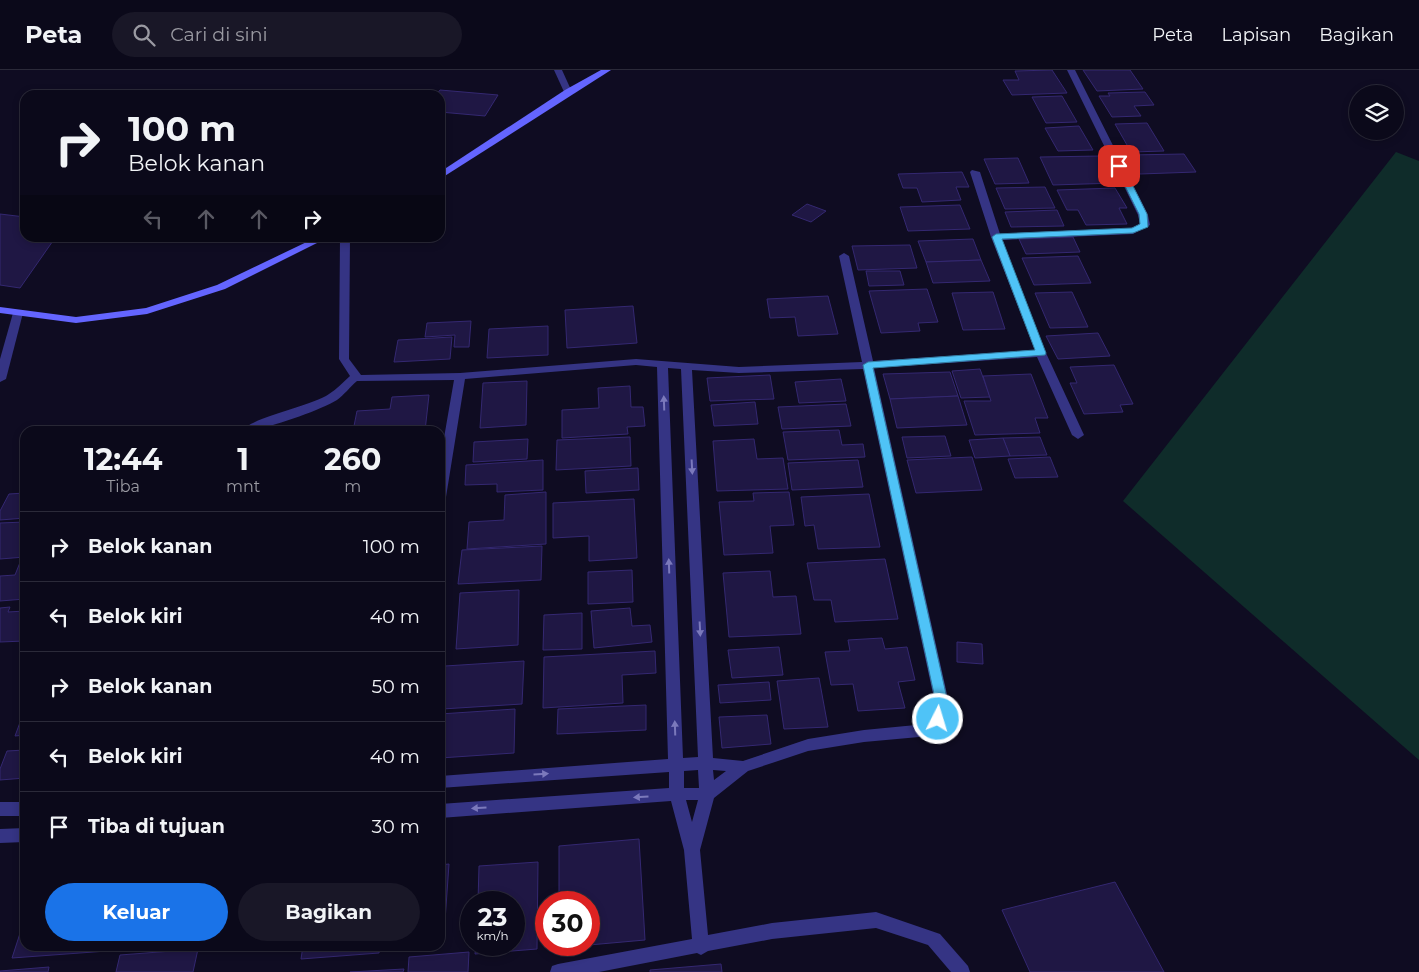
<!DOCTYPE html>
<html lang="id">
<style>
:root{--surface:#0b091a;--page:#191727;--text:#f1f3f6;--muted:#9a9aa2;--line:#2b2a39;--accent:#1a73e8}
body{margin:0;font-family:Montserrat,sans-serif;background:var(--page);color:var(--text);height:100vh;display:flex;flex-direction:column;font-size:19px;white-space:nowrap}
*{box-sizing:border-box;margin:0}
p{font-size:16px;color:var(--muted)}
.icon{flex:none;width:28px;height:28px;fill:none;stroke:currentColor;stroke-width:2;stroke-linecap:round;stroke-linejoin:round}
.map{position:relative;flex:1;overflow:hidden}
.drawer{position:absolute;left:20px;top:356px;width:425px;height:525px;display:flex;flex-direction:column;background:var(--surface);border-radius:15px;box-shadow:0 2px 8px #0003,0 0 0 1px var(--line)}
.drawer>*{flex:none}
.guide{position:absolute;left:20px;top:20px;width:425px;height:152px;border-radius:15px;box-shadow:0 2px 8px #0003,0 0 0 1px var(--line);background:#0b091a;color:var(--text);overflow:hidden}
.controls{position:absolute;left:1349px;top:15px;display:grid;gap:10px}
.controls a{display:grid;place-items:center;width:55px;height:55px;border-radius:50%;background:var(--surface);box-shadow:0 2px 8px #0003,0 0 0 1px var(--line);font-size:25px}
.speed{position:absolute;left:460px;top:821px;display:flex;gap:10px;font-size:25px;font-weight:700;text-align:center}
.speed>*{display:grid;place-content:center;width:65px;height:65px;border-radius:50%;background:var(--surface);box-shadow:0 2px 8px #0003,0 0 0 1px var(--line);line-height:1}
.speed small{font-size:12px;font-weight:400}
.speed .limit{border:8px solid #d22;background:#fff;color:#111}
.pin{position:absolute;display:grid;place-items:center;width:42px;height:42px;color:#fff;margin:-21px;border-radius:10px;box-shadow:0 2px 8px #0006}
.me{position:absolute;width:55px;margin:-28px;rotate:5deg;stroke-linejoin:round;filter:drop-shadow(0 0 4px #0008)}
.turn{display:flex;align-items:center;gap:18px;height:105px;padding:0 25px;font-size:22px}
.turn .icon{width:65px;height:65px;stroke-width:2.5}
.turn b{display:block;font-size:35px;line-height:42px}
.lanes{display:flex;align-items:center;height:48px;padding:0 25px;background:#0003;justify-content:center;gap:25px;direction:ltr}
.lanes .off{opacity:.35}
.eta{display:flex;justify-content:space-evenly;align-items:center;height:85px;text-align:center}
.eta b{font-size:30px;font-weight:700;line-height:35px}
.button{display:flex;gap:10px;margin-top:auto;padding:10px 25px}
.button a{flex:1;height:58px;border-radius:30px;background:var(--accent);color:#fff;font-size:20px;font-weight:700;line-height:58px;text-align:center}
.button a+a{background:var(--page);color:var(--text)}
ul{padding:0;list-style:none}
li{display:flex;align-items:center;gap:15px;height:70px;padding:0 25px;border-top:1px solid var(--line)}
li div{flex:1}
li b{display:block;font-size:19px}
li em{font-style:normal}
header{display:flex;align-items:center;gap:30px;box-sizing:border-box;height:70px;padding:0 25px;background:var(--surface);border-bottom:1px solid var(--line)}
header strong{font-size:24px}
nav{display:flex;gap:28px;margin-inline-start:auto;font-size:18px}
.search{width:350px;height:45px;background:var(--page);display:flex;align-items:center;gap:12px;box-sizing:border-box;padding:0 18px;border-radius:28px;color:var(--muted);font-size:19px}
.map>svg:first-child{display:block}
</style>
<header>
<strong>Peta</strong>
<div class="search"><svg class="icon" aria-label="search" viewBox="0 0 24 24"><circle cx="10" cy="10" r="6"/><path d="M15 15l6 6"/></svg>Cari di sini</div>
<nav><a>Peta</a><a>Lapisan</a><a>Bagikan</a></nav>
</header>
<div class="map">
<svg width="1419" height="902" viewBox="0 0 1419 902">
<rect width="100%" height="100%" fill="#0f0c22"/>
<!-- green -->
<path fill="#0f2c2a" d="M 1396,82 L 1419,91 L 1419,690 L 1123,431 Z"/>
<!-- building -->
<g fill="#1f1744" stroke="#342871">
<path d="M 1052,0 L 1067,23 L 1012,25 L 1003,10 L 1019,10 L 1015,1 Z"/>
<path d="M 1083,0 L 1130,0 L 1143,19 L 1097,21 Z"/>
<path d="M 440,20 L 498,25 L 485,46 L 440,42 L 440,25 L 436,25 Z"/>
<path d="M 1145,22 L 1154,35 L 1134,36 L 1141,46 L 1112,47 L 1099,26 L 1110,26 L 1108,23 Z"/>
<path d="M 1062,26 L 1077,52 L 1046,53 L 1032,27 Z"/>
<path d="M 1147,53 L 1164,81 L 1131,82 L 1115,54 Z"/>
<path d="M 1079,56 L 1093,80 L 1058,81 L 1045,58 Z"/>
<path d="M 1184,84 L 1196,102 L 1140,104 L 1130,85 Z"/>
<path d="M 1101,86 L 1116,113 L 1053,115 L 1040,87 Z"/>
<path d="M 1018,88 L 1029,113 L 995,114 L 984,89 Z"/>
<path d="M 962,102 L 969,117 L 956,117 L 961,130 L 922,132 L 917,118 L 903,118 L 898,104 Z"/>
<path d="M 1045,117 L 1055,138 L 1005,139 L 996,118 Z"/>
<path d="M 1115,118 L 1127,138 L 1119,138 L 1127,154 L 1086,155 L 1078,140 L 1067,140 L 1057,120 Z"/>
<path d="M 807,134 L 826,141 L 811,152 L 792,145 Z"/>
<path d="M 960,135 L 970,159 L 908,161 L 900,137 Z"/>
<path d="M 1057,140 L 1064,156 L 1011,157 L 1005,142 Z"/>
<path d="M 0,144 L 25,147 L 25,168 L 55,168 L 20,218 L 0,215 Z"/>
<path d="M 1073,167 L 1080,182 L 1026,184 L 1019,169 Z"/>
<path d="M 973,169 L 981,190 L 926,192 L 918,171 Z"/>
<path d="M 910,175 L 917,198 L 858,200 L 852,176 Z"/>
<path d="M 1078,186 L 1091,213 L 1034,215 L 1022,188 Z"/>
<path d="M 981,190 L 990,211 L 933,213 L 926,192 Z"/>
<path d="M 866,201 L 900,201 L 904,215 L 869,216 Z"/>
<path d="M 927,219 L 938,252 L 918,253 L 920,261 L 881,263 L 869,221 Z"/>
<path d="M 993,222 L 1005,259 L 963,260 L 952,223 Z"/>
<path d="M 1072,222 L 1088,257 L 1050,258 L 1035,223 Z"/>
<path d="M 828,226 L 838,264 L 798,266 L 795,247 L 770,248 L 767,229 Z"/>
<path d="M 633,236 L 637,273 L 567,278 L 565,240 Z"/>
<path d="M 471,251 L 469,277 L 454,277 L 455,265 L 425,267 L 427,253 Z"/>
<path d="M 548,256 L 548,285 L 487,288 L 489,259 Z"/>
<path d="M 1098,263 L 1110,286 L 1058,289 L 1046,266 Z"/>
<path d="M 452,267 L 450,289 L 394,292 L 398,270 Z"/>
<path d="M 1114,295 L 1133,334 L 1120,335 L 1123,342 L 1084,344 L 1070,313 L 1077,313 L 1070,297 Z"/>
<path d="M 980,299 L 990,327 L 961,328 L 952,301 Z"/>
<path d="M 950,302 L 958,326 L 890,329 L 883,304 Z"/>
<path d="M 1031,304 L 1048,348 L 1035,348 L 1040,363 L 975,365 L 964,331 L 991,331 L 983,306 Z"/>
<path d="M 770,305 L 774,329 L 710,331 L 707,308 Z"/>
<path d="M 841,309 L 846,331 L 799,333 L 795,312 Z"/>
<path d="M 527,311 L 526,355 L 480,358 L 483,313 Z"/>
<path d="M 630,316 L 631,337 L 643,337 L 645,356 L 627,357 L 628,364 L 562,368 L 562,340 L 599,338 L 598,318 Z"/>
<path d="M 429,325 L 425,361 L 353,361 L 357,341 L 390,339 L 392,327 Z"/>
<path d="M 958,326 L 967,355 L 897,358 L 890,329 Z"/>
<path d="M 755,332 L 758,354 L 714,356 L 711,335 Z"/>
<path d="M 846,334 L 851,356 L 782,359 L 778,337 Z"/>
<path d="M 839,360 L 842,375 L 863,374 L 865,387 L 788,390 L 783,362 Z"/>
<path d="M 945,366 L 951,386 L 907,388 L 902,367 Z"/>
<path d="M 630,367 L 631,396 L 556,400 L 557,370 Z"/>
<path d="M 1040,367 L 1047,385 L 1010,386 L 1003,368 Z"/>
<path d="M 1003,368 L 1010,386 L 975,388 L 969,370 Z"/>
<path d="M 528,369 L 527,389 L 473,392 L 474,372 Z"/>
<path d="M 754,369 L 757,389 L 783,388 L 788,419 L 717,421 L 713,371 Z"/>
<path d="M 972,387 L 982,420 L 916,423 L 907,390 Z"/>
<path d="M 1050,387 L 1058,407 L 1015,408 L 1008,389 Z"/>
<path d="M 543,390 L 543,420 L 497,422 L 497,414 L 465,415 L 466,395 Z"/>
<path d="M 858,390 L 863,417 L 792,420 L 788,393 Z"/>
<path d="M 638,398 L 639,420 L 586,423 L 585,401 Z"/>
<path d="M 546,422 L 546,474 L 467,479 L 469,452 L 504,450 L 505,425 Z"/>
<path d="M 789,422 L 794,455 L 770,456 L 773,483 L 724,485 L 719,432 L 754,431 L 753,423 Z"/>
<path d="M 25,423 L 25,448 L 0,450 L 0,441 L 9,424 Z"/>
<path d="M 869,424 L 880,477 L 818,479 L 814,455 L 805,456 L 801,427 Z"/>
<path d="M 634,429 L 637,488 L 589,491 L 589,466 L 553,468 L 553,433 Z"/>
<path d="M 25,452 L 25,487 L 0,489 L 0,453 Z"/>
<path d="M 542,476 L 541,510 L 458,514 L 462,480 Z"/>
<path d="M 885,489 L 898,549 L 835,552 L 831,530 L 814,530 L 807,493 Z"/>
<path d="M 21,490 L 25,490 L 25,529 L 0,531 L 0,506 L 15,505 Z"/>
<path d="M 632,500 L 633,532 L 588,534 L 588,502 Z"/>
<path d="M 770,501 L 773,527 L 796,526 L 801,564 L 729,567 L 723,503 Z"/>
<path d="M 519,520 L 518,575 L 456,579 L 460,523 Z"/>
<path d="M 10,537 L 8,542 L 25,541 L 25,571 L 0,572 L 0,538 Z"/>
<path d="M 630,538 L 632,556 L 650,555 L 652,572 L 594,578 L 591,541 Z"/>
<path d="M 582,543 L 582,579 L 543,580 L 544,545 Z"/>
<path d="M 882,568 L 885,579 L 907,577 L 915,610 L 898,612 L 905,638 L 858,641 L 853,614 L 831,615 L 825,582 L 850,581 L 848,570 Z"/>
<path d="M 957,572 L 982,574 L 983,594 L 957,592 Z"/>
<path d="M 779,577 L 783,605 L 732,608 L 728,580 Z"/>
<path d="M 655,581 L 656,603 L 622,605 L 623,633 L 543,638 L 544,587 Z"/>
<path d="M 524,591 L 522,634 L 442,639 L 445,596 Z"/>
<path d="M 819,608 L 828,657 L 784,659 L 777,611 Z"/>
<path d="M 769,612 L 771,630 L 720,633 L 718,615 Z"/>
<path d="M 646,635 L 646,660 L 557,664 L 558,639 Z"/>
<path d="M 25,639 L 25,665 L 15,666 Z"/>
<path d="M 515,639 L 514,683 L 440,688 L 440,644 Z"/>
<path d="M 767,645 L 771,674 L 722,678 L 719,647 Z"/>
<path d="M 25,680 L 25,708 L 0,710 L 0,699 L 7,681 Z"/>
<path d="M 639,769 L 645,870 L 589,875 L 589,832 L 559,832 L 559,776 Z"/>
<path d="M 538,792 L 537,879 L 475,884 L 476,875 L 514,875 L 514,832 L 478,832 L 479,796 Z"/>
<path d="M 449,794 L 445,851 L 440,852 L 440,795 Z"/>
<path d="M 1115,812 L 1164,902 L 1030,902 L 1002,840 Z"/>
<path d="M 25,848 L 25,876 L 108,876 L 107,881 L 12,888 Z"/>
<path d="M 303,876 L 380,876 L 379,883 L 301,889 Z"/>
<path d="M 198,879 L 193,902 L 116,902 L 120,885 Z"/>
<path d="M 469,882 L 468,902 L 408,902 L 409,887 Z"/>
<path d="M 721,894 L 722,902 L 650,902 L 650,900 Z"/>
<path d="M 49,897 L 48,902 L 0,902 L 0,901 Z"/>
<path d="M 404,899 L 403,902 L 350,902 Z"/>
</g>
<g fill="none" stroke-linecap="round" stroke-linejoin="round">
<!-- minor -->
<g fill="#353484" fill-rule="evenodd">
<path d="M 554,0 L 562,0 L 572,22 L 571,24 L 565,24 Z"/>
<path d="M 1067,0 L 1075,0 L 1148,145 L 1150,155 L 1133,164 L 1002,170 L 1046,283 L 1084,365 L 1078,369 L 1072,365 L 1037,287 L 874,298 L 947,624 L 943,653 L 919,667 L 864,672 L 808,681 L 748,701 L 714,728 L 700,780 L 708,865 L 772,853 L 876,842 L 940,864 L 968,896 L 970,902 L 951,902 L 928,875 L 876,858 L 772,869 L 708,881 L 701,885 L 697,883 L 599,902 L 550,902 L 552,896 L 558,894 L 692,869 L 684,780 L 671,731 L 440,748 L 440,734 L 669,718 L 669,702 L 440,718 L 440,706 L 668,689 L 657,297 L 636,295 L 465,309 L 446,427 L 440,431 L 440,391 L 454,310 L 357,311 C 350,317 344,325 337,330 C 319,341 262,361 242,361 C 251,347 310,337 329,324 C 337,319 343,312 350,306 L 339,289 L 340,168 L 350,168 L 349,289 L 361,305 L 460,303 L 636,289 L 739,297 L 862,292 L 839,186 L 844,183 L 849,186 L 873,291 L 1035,280 L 991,167 L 970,102 L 972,100 L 980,102 L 1000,164 L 1131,158 L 1140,154 L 1138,145 ZM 668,298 L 681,299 L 698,687 L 683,688 ZM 863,299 L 933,624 L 931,646 L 916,655 L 864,660 L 808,669 L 743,691 L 713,688 L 692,300 L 739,303 ZM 698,700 L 699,718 L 684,718 L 684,701 ZM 713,700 L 726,701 L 714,710 ZM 686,730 L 698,730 L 692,752 Z"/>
<path d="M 18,240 L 23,243 L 6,309 L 0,312 L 0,289 L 13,243 Z"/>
<rect x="0" y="732" width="25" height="14"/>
<path d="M 25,758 L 25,772 L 0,773 L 0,759 Z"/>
</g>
<!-- secondary -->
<g fill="#6465ff" fill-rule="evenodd">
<path d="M 601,0 L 611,0 L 440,109 L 440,102 L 565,20 Z"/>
<path d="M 315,168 L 327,168 L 225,219 L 147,244 L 76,253 L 0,243 L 0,237 L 76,247 L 146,238 L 217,215 Z"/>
</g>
</g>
<!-- one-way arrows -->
<defs><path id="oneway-solid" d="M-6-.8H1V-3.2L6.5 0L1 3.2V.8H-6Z" transform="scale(1.25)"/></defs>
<g fill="#7b79bb">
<use href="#oneway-solid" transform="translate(664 333) rotate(-92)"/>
<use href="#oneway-solid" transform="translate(692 397) rotate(87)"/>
<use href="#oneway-solid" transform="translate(669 496) rotate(-92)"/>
<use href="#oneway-solid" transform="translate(700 559) rotate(87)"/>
<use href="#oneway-solid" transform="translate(675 658) rotate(-92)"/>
<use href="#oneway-solid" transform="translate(541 704) rotate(-4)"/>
<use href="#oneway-solid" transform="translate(641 727) rotate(176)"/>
<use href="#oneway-solid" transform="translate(479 738) rotate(176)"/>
</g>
<!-- route -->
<path fill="#4fc3f7" stroke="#337fa1" d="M 1119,94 L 1123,96 L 1147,144 L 1148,157 L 1133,163 L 1002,169 L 1046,283 L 1045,285 L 873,298 L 946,624 L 944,649 L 938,654 L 931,649 L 934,624 L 863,295 L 868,292 L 1035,280 L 992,167 L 996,164 L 1132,158 L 1140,154 L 1139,144 L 1115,96 Z"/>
</svg>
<div class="controls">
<a><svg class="icon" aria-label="layers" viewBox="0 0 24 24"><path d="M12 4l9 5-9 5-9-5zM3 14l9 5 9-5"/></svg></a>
</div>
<div class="speed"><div>23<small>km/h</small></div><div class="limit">30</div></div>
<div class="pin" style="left:1119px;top:96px;background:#d93025"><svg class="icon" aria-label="arrive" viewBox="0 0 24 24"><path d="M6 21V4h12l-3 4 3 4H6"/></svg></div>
<svg class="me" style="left:938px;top:649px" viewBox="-20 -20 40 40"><circle r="17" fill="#4fc3f7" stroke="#fff" stroke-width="3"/><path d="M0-11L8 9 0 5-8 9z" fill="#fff"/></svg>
<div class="guide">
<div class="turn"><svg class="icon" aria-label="right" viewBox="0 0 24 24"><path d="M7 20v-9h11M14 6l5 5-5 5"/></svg><div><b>100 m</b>Belok kanan</div></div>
<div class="lanes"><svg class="icon off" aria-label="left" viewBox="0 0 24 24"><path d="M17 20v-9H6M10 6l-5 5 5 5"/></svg><svg class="icon off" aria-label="ahead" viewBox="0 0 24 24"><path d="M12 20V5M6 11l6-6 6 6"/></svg><svg class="icon off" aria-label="ahead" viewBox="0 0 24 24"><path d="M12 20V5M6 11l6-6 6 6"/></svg><svg class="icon" aria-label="right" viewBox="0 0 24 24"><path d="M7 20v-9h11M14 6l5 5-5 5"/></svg></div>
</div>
<section class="drawer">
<div class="eta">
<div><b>12:44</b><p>Tiba</p></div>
<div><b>1</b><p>mnt</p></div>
<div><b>260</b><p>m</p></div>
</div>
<ul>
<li><svg class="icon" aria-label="right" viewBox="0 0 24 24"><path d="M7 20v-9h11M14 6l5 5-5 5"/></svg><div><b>Belok kanan</b></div><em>100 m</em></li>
<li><svg class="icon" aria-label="left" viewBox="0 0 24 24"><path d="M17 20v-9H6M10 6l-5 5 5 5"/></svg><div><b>Belok kiri</b></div><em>40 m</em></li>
<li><svg class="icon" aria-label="right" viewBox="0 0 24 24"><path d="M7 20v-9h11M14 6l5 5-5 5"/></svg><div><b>Belok kanan</b></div><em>50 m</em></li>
<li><svg class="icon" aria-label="left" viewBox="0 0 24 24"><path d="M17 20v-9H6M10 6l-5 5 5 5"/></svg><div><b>Belok kiri</b></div><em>40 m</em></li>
<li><svg class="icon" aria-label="arrive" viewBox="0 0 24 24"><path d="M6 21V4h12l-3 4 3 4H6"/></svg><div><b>Tiba di tujuan</b></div><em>30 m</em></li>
</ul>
<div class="button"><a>Keluar</a><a>Bagikan</a></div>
</section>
</div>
